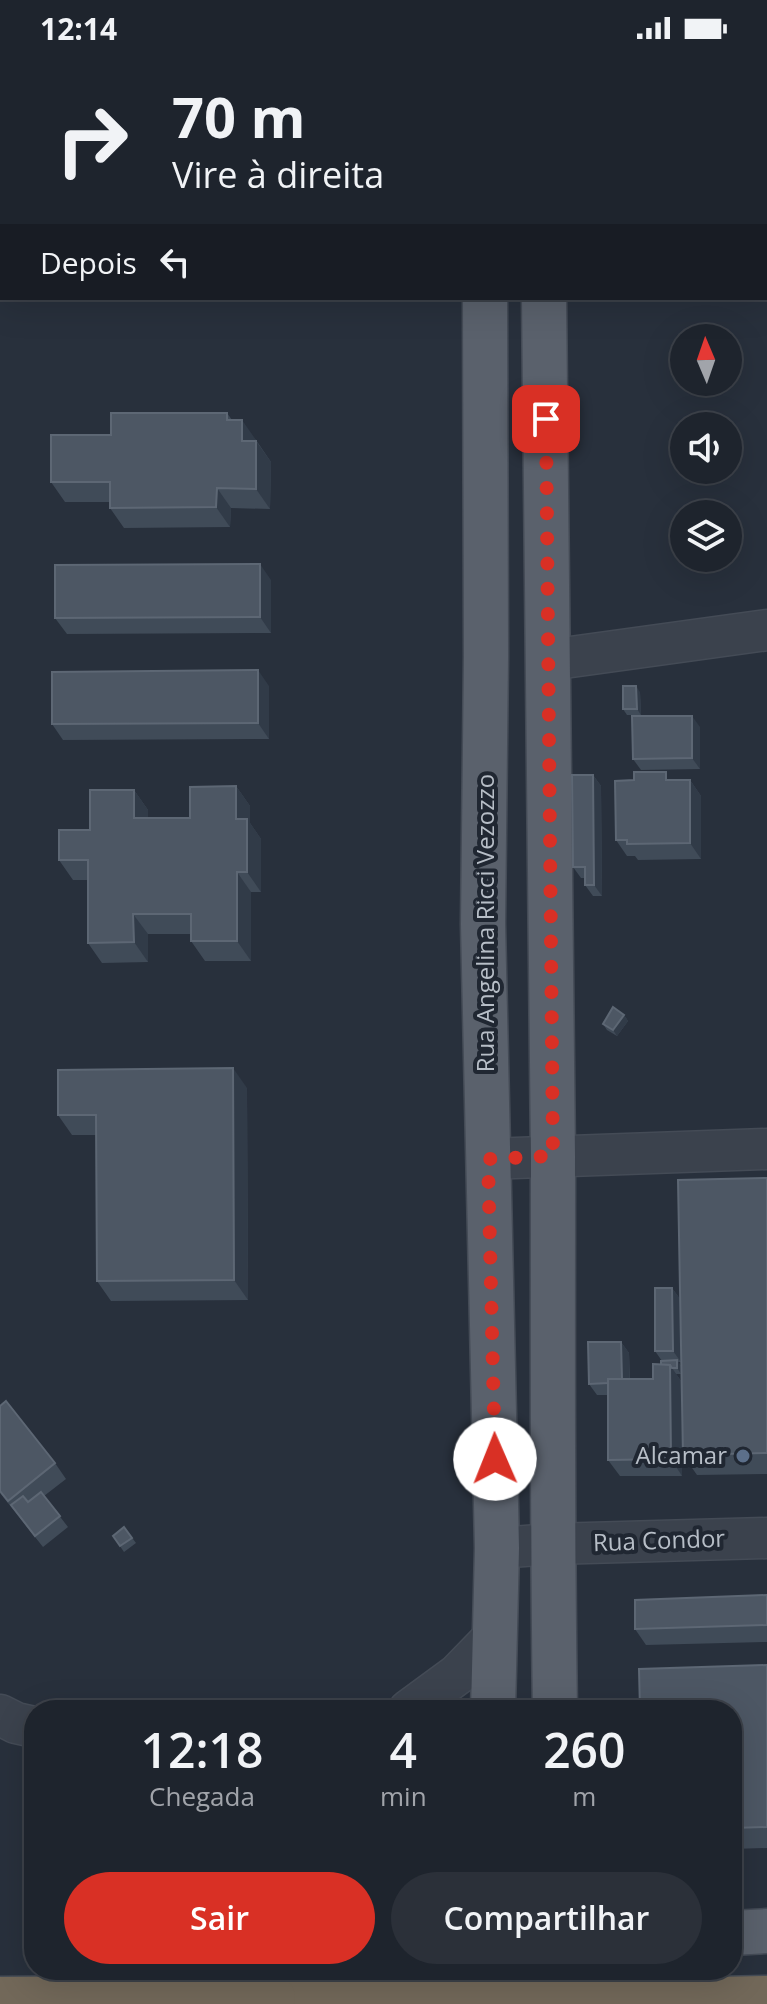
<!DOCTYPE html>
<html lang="pt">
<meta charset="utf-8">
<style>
:root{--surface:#1e242d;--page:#2b3039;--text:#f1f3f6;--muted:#a1a4aa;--line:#3c4149;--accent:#d93025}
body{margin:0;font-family:"Open Sans",sans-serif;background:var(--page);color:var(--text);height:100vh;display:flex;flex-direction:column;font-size:30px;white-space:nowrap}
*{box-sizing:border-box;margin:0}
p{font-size:26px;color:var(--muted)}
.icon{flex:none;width:44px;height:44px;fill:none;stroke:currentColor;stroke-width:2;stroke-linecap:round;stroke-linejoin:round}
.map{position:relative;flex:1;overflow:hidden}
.side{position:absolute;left:24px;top:1644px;width:718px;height:280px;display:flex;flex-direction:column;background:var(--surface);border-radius:32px;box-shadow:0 8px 32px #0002,0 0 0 2px var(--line)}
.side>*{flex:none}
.guide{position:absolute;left:0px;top:0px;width:768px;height:244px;box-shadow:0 8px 32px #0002,0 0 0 2px var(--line);background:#1e242d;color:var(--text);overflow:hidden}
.needle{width:52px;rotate:358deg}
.controls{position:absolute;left:670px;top:268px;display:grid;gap:16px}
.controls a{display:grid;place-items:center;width:72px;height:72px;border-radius:50%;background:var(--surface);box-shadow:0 8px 32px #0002,0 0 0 2px var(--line);font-size:40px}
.pin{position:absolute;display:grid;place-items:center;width:68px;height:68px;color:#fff;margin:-34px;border-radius:16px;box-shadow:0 4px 12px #0006}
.me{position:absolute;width:88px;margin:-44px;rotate:359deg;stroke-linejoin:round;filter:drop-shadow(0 0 6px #0008)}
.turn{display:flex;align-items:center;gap:28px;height:168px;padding:0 40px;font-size:36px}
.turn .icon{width:104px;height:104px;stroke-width:2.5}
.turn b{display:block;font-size:56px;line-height:68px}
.then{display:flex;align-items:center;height:76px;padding:0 40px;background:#0003;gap:16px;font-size:30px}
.eta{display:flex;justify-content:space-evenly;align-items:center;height:136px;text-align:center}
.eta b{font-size:48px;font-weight:600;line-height:56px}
.primary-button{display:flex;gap:16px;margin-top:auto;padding:16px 40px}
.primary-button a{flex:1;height:92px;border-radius:48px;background:var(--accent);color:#fff;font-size:32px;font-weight:600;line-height:92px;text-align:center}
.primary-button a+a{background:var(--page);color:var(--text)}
.status{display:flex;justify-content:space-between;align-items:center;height:56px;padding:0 40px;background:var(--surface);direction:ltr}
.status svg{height:22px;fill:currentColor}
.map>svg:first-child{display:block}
</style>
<div class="status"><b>12:14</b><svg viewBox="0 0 49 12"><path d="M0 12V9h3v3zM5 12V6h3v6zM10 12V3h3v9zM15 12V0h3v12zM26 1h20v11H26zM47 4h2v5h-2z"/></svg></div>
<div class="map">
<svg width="767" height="1948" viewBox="0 0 767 1948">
<rect width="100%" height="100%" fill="#28303c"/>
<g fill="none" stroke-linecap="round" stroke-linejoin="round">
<!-- minor casing -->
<g stroke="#444b56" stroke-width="43">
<g id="minor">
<path d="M 549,604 L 767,574"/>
<path d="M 488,1103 L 767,1093"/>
<path d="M 497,1492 L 552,1488 L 767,1482"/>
<path d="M 409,1654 L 458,1618 L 493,1582"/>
<path d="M 0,1659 L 16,1667 L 34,1671"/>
</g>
</g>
<!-- major casing -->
<g stroke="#444b56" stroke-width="47">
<g id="major">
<path d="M 484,0 L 484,2"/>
<path d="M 540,0 L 540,2"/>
<path d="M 485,242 L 486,600 L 483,868 L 497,1492 L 493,1654"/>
<path d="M 544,242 C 548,528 552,814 553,1101 C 553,1285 552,1469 555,1654"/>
<path d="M 732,1877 L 767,1875"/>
<path d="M 300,1934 L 383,1914"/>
</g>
</g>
<!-- highway casing -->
<g stroke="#464d57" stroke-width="47">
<path id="highway" d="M 273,1941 L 623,1945 L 767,1942"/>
</g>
<!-- minor -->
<use href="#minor" stroke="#3b424d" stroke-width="40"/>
<!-- major -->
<use href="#major" stroke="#5a616c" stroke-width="44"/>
<!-- highway -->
<use href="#highway" stroke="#726859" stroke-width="44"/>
<!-- rail casing -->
<g stroke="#5e6773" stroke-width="9">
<path id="rail" d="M 0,1933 L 6,1948"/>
</g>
<!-- rail -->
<use href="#rail" stroke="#202732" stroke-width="6" stroke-dasharray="18" stroke-linecap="butt"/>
<!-- highway-bridge casing -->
<g stroke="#464d57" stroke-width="47" stroke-linecap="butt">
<path id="highway-bridge" d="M 0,1943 L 273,1941"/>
</g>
<!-- highway-bridge -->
<use href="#highway-bridge" stroke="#726859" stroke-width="44"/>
</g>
<!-- wall -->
<g fill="#404b58">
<path d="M 227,357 L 232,364 L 256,384 L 271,406 L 270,453 L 231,452 L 230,471 L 124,472 L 110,452 L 110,446 L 65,446 L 51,426 L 111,379 Z"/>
<path d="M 271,524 L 271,577 L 67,578 L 55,562 Z"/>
<path d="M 269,630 L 269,683 L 63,684 L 52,668 Z"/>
<path d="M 640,636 L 641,659 L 627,659 L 623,653 Z"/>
<path d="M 700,671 L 700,713 L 641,714 L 633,703 Z"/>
<path d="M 593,719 L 601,730 L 602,840 L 593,840 L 585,829 L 585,822 L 581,822 L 573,811 Z"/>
<path d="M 634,724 L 690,724 L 701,740 L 701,803 L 638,804 L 635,800 L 627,800 L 616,784 Z"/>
<path d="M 236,730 L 250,750 L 250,767 L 261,783 L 261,836 L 251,836 L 251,905 L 205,905 L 191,885 L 191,878 L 148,878 L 148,906 L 102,907 L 88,887 L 88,824 L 73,824 L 59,804 L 134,734 L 148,754 L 148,762 L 190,762 Z"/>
<path d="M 624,959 L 628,965 L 617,980 L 607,974 L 603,968 Z"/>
<path d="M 247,1032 L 248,1244 L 111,1245 L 97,1225 L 96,1079 L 72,1079 L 58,1059 Z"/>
<path d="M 767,1122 L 767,1418 L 697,1419 L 683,1399 L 680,1255 L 681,1306 L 678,1306 L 681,1310 L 681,1318 L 676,1318 L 681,1325 L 682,1420 L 620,1420 L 608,1404 L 608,1339 L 597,1339 L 589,1328 L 588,1286 L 621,1286 L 629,1297 L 630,1323 L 653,1323 L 653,1308 L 661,1309 L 661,1305 L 662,1305 L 655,1295 L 655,1232 L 672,1232 L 680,1243 L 678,1124 Z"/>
<path d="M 0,1350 L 55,1407 L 66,1423 L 44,1440 L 68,1471 L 43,1491 L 0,1437 Z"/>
<path d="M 124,1471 L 136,1487 L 124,1496 L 113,1480 Z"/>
<path d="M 767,1539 L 767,1586 L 646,1589 L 635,1573 Z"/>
<path d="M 767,1609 L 767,1792 L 732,1793 L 732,1654 Z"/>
</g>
<!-- shaded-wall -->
<g fill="#313b48">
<path d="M 242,364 L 256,384 L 256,406 L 242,385 Z"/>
<path d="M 256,385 L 271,406 L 270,453 L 256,433 Z"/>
<path d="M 217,432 L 231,452 L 230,471 L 216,451 Z"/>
<path d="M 260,508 L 271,524 L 271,577 L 260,561 Z"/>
<path d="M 258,614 L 269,630 L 269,683 L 258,667 Z"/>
<path d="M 636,630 L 640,636 L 641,659 L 637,653 Z"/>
<path d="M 692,660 L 700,671 L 700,713 L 692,702 Z"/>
<path d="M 593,719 L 601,730 L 602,840 L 594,829 Z"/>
<path d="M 690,724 L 701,740 L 701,803 L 690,787 Z"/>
<path d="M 236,730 L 250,750 L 250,767 L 261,783 L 261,836 L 247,816 L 236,763 Z"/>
<path d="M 134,734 L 148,754 L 148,782 L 134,762 Z"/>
<path d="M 237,816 L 251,836 L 251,905 L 237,885 Z"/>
<path d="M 133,858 L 148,878 L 148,906 L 134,886 Z"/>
<path d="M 624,959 L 628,965 L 617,980 L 613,974 Z"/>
<path d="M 233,1012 L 247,1032 L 248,1244 L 234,1224 Z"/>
<path d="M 672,1232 L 680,1243 L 681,1306 L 673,1295 Z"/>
<path d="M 621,1286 L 629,1297 L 630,1338 L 622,1327 Z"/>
<path d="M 677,1304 L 681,1310 L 681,1318 L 677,1312 Z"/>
<path d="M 670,1309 L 681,1325 L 682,1420 L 671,1403 Z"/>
</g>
<!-- building -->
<g fill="#4d5764" stroke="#5d6774" stroke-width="2">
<path d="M 111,357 L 227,357 L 227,364 L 242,364 L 242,385 L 256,385 L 256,433 L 217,432 L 216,451 L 110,452 L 110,426 L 51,426 L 51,379 L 111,379 Z"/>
<path d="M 260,508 L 260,561 L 55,562 L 55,509 Z"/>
<path d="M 258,614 L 258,667 L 52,668 L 52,616 Z"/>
<path d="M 623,630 L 636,630 L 637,653 L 623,653 Z"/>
<path d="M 632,660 L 692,660 L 692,702 L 633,703 Z"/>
<path d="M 634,716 L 666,716 L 666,724 L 690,724 L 690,787 L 627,788 L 627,784 L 616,784 L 615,725 L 634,724 Z"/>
<path d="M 572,719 L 593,719 L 594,829 L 585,829 L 585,811 L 573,811 Z"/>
<path d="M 236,730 L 236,763 L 247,763 L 247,816 L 237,816 L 237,885 L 191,885 L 191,858 L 133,858 L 134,886 L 88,887 L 88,804 L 59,804 L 59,774 L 90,774 L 90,734 L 134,734 L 134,762 L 190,762 L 190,731 Z"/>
<path d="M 613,951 L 624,959 L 613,974 L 603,968 Z"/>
<path d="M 233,1012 L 234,1224 L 97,1225 L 96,1059 L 58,1059 L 58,1014 Z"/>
<path d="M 767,1122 L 767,1397 L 683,1399 L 678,1124 Z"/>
<path d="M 655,1232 L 672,1232 L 673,1295 L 655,1295 Z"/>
<path d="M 588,1286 L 621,1286 L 622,1323 L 608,1323 L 608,1327 L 589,1328 Z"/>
<path d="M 677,1304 L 677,1312 L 672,1312 L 670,1309 L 661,1309 L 661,1305 Z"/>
<path d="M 653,1308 L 670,1309 L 671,1403 L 608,1404 L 608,1323 L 653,1323 Z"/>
<path d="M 6,1345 L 55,1407 L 8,1445 L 0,1435 L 0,1350 Z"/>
<path d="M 41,1436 L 60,1460 L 35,1480 L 11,1449 L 23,1440 L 28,1446 Z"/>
<path d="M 124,1471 L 132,1482 L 120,1490 L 113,1480 Z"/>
<path d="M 767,1539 L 767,1569 L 635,1573 L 635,1544 Z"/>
<path d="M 767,1609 L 767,1771 L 732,1772 L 732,1654 L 640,1654 L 639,1613 Z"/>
</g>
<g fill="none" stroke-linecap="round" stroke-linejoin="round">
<!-- route -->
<path stroke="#d93025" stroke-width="14" stroke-dasharray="0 25.2" d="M 495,1403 L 488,1103 L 553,1100 L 546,363"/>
</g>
<!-- markers -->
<circle fill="#5c6f8a" stroke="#202732" stroke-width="3" cx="743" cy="1400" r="8"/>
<g text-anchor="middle" stroke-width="8" stroke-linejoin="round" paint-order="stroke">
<!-- street labels -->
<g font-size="24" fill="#b7bec7" stroke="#202732">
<text transform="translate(486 867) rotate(-90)" y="8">Rua Angelina Ricci Vezozzo</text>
<text transform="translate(659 1485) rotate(-2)" y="8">Rua Condor</text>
</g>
<!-- poi labels -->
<g font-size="24" fill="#b7bec7" stroke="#202732" text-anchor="end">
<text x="727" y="1408">Alcamar</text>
</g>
</g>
</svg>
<div class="controls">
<a><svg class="needle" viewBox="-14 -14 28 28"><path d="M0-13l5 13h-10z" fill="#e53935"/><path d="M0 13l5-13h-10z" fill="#a1a4aa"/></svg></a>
<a><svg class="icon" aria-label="sound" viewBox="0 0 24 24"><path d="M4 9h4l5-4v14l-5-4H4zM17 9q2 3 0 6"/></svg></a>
<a><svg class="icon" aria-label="layers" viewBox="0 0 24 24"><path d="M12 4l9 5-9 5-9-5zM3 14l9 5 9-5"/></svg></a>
</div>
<div class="pin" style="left:546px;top:363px;background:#d93025"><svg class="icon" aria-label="arrive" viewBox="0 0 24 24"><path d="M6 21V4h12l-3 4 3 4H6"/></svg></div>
<svg class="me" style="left:495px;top:1403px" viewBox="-20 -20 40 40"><circle r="19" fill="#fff"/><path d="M0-13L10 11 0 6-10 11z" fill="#d93025"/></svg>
<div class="guide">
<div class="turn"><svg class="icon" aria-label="right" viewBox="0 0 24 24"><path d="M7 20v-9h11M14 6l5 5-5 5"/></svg><div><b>70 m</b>Vire à direita</div></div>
<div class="then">Depois<svg class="icon" aria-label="left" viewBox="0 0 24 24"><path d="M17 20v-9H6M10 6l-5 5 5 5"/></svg></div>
</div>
<section class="side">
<div class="eta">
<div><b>12:18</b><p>Chegada</p></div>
<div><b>4</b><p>min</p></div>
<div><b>260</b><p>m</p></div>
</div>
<div class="primary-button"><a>Sair</a><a>Compartilhar</a></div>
</section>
</div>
